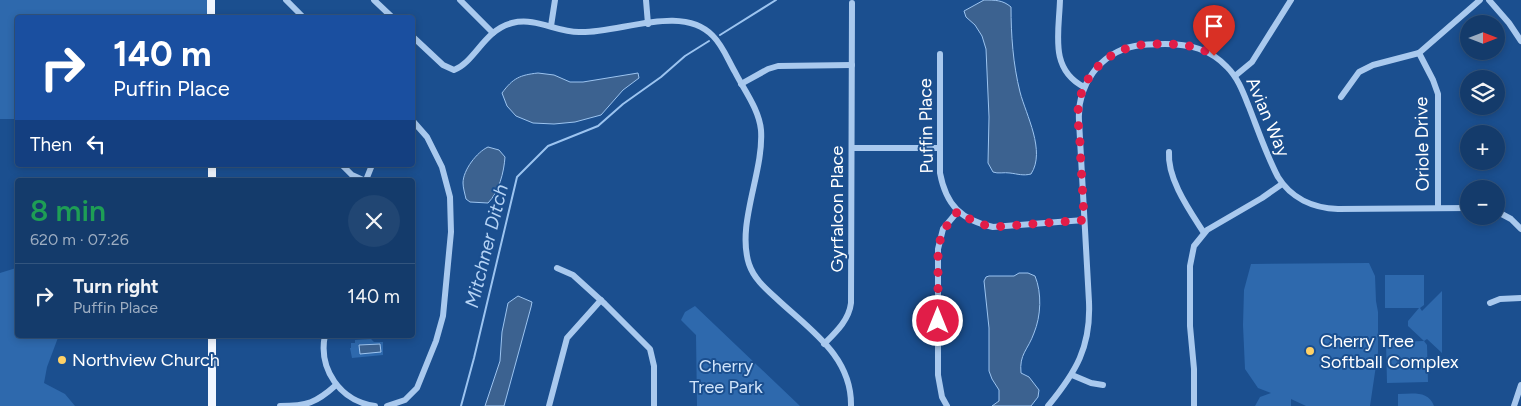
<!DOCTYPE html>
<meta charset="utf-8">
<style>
:root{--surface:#143b6b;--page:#214673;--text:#f1f3f6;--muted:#9dadc1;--line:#33557e}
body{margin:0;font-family:Figtree,sans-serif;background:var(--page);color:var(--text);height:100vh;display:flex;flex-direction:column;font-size:19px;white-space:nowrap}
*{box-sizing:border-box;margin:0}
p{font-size:16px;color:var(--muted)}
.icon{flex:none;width:28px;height:28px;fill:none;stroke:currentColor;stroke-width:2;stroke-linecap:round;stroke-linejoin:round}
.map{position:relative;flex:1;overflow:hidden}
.panel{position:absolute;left:15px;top:178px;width:400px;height:160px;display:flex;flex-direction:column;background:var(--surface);border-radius:5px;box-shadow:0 2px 8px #0003,0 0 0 1px var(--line)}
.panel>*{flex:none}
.top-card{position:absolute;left:15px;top:15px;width:400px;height:152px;border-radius:5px;box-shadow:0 2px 8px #0003,0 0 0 1px var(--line);background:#1a4fa0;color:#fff;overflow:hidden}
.needle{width:32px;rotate:90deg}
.tools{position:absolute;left:1460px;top:15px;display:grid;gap:10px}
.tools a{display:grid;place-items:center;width:45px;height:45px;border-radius:50%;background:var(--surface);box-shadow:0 2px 8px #0003,0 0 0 1px var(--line);font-size:25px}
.pin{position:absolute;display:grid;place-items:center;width:42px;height:42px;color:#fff;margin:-51px -21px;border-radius:50% 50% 50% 0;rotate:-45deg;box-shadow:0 0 5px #0007}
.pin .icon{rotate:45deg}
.me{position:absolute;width:55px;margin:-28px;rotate:0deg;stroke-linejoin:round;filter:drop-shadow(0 0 4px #0008)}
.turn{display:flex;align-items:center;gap:18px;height:105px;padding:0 15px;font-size:22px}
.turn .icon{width:65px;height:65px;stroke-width:2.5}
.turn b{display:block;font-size:35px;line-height:42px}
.then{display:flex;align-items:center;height:48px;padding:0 15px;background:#0003;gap:10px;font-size:19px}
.round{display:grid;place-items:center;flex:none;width:52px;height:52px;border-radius:26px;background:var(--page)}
.headline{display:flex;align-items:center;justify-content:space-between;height:85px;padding:0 15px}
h1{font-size:30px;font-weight:600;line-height:38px;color:#1e9e55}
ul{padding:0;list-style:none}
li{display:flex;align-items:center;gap:15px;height:65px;padding:0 15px;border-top:1px solid var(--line)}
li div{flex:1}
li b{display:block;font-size:19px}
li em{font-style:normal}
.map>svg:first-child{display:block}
</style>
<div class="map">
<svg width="1521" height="406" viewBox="0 0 1521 406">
<rect width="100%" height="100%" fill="#1b4f8f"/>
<!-- green -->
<g fill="#2e69ad">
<path d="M 0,0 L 208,0 L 208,17 L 18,18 L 17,119 L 0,119 Z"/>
<path d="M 1369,263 L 1375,276 L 1376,301 L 1378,312 L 1378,352 L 1370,406 L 1306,406 L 1291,399 L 1291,406 L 1255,406 L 1260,397 L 1271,393 L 1258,388 L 1245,369 L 1243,325 L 1244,290 L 1251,264 Z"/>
<path d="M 16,268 L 18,272 L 18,335 L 59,335 L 47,367 L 44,383 L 65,394 L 75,406 L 0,406 L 0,273 Z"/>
<path d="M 1385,275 L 1424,275 L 1424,305 L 1420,308 L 1422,311 L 1442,291 L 1442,353 L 1427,339 L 1424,341 L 1427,345 L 1428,382 L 1387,383 L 1386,342 L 1424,341 L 1408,326 L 1408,321 L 1419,308 L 1385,308 Z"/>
<path d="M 695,306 L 800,406 L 697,406 L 696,335 L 681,320 L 685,312 Z"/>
<path d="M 371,339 L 374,342 L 383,342 L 383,355 L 352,358 L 350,348 L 351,348 L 351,343 L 355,343 L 355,340 Z"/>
<path d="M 1398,394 C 1412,394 1428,390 1434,406 L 1398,406 Z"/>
</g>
<!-- water -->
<g fill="#3c6290" stroke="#9cc4f0">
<path d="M 984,0 C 995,0 1003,0 1011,7 C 1011,35 1013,64 1020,92 C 1026,115 1046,151 1031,174 C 1023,176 1018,174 1010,173 C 1004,172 998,174 993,172 L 988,163 L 989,117 L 986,49 L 982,36 L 975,25 L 966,17 L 964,11 Z"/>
<path d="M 538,73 L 554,75 L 570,82 L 583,82 L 638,73 L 639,78 L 623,90 L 601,115 L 575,122 L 554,124 L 533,123 L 516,116 L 507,106 L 502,93 C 513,78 520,75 538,73 Z"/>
<path d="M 488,147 L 499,150 L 505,157 C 504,172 499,192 488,203 L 470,202 L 466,199 C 465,194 463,188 463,183 C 463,170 477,152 488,147 Z"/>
<path d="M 1019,273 L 1028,273 L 1035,276 C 1042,293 1041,316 1034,333 C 1028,350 1019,354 1021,373 L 1029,377 L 1039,390 L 1038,397 L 1031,406 L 992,406 L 999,401 L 999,390 L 992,379 L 989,371 L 989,328 L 984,281 L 986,277 L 989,276 L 1014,276 Z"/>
<path d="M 518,296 L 532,302 L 531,307 L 504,406 L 485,406 L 500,361 L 502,332 L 508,303 Z"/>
<path d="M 380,344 L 381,352 L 360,354 L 359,345 Z"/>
</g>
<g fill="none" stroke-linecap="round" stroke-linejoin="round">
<!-- stream -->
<g stroke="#9cc4f0" stroke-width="2">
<path d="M 720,35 L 776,0"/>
<path d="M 461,406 L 474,358 L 517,177 L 548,146 L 598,126 L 623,104 L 661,77 L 685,56 L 709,41"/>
</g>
<!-- minor -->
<g stroke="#a9c9ee" stroke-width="6">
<path d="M 286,0 L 304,18"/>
<path d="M 374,0 L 393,18"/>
<path d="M 460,0 L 493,33"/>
<path d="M 646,0 L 648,24"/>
<path d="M 1060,0 C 1059,33 1049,69 1084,87"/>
<path d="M 1489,0 L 1509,23 L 1521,41"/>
<path d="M 551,26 L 555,0"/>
<path d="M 412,36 L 443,65 L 454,70 C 475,62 484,30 512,23 C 536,17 556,32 579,32 C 618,34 682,3 713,36 C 723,46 728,60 735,72 C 744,90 759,109 761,130 C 764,172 736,224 749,264 C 754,279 766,289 777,299 C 810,330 852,356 851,406"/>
<path d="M 1419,53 L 1433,80 L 1438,94 L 1438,208"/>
<path d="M 940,54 L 940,173 C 946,205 961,220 993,227 L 1084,220"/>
<path d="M 1235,76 L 1252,62 L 1291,0"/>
<path d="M 741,84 L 768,69 L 778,66 L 852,65"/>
<path d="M 1341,97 L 1359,72 L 1373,65 L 1419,53 L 1480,0"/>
<path d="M 852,148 L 940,148"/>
<path d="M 1169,152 C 1167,179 1190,211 1204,233"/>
<path d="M 342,165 L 352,175 L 363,180"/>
<path d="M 366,180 L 372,165"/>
<path d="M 1496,211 L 1511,219 L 1521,229"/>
<path d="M 557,268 L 573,275 L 605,304 L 650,349 L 654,366 L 654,406"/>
<path d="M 1490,303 L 1500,299 L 1521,298"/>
<path d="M 325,335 C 318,369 340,401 375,406"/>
<path d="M 824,344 C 836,332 849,320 851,303 L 852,3"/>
<path d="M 1072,375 L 1091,383 L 1103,385"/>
<path d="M 280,406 C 307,406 316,403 336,385"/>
<path d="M 387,406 L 405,400 L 417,388 L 436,341 L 443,316 L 451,232 L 450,197 L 442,167 L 427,137 L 412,120"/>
<path d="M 549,406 L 567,338 L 601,300"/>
<path d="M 947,406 L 942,397 L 938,375 L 938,249 L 943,229 L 958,211"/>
<path d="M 1048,406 C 1076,372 1091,347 1089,302 L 1079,121 C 1077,86 1099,53 1135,46 C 1145,44 1155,44 1165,44 C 1189,44 1210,49 1227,67 C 1238,78 1243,92 1249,107 C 1258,130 1266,154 1278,177 C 1291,198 1313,208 1338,209 L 1469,208"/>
<path d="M 1194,406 L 1194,369 L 1190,326 L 1190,266 L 1194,246 L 1207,230 L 1262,198 L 1282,184"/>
<path d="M 1514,406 L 1521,385"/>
</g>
<!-- major -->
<g stroke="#f0f6ff" stroke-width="8">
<path d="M 211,18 L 211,0"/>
<path d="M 212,165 L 212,180"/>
<path d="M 212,335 L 212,406"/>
</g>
</g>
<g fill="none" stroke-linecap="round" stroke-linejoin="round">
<!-- route -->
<path stroke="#e11d48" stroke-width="9" stroke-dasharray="0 16.2" d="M 938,321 L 938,249 C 941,233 947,224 958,211 C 969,220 979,224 993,227 L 1084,220 C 1083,194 1081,169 1080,143 C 1079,128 1076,112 1080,98 C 1089,65 1118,45 1151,44 C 1173,44 1195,43 1214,56"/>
</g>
<!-- markers -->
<g fill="#ffd166" stroke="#1b4f8f" stroke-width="2">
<circle cx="1310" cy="351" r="5"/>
<circle cx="62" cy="360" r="5"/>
</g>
<g text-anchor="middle" stroke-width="4" stroke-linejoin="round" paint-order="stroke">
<!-- street labels -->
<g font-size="18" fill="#fff" stroke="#1b4f8f">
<text transform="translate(1268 117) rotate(67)" y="6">Avian Way</text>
<text transform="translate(926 126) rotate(-91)" y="6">Puffin Place</text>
<text transform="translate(1422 144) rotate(-91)" y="6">Oriole Drive</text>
<text transform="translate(837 209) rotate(-90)" y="6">Gyrfalcon Place</text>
</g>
<!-- poi labels -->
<g font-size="18" fill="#fff" stroke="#1b4f8f" text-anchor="start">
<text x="1320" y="347">Cherry Tree<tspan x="1320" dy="21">Softball Complex</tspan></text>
<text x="72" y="366">Northview Church</text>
</g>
<!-- park labels -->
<g font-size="18" fill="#cfe3fa" stroke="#1b4f8f">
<text x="726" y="372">Cherry<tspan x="726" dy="21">Tree Park</tspan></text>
</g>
<!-- water labels -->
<g font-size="19" font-style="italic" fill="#b5d3f5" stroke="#1b4f8f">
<text transform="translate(486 246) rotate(-76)" y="7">Mitchner Ditch</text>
</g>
</g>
</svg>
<div class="tools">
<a><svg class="needle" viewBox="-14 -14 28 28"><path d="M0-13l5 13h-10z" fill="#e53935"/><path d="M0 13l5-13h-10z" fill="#9dadc1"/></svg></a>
<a><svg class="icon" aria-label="layers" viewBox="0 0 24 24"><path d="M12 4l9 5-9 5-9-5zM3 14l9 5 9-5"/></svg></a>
<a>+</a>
<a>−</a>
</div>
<div class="pin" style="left:1214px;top:56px;background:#d93025"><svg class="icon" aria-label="arrive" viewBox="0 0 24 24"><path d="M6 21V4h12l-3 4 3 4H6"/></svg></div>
<svg class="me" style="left:938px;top:321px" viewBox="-20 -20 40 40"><circle r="17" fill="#e11d48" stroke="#fff" stroke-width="3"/><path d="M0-11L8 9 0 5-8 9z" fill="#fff"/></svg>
<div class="top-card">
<div class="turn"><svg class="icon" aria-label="right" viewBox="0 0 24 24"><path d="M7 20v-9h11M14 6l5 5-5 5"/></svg><div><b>140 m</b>Puffin Place</div></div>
<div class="then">Then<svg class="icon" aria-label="left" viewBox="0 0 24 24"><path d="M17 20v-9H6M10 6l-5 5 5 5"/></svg></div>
</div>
<section class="panel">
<div class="headline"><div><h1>8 min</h1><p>620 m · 07:26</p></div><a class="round"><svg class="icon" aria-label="close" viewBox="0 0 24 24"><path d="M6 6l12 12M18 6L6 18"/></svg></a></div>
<ul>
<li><svg class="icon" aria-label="right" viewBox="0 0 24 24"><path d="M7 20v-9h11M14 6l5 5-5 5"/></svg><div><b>Turn right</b><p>Puffin Place</p></div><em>140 m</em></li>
</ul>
</section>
</div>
